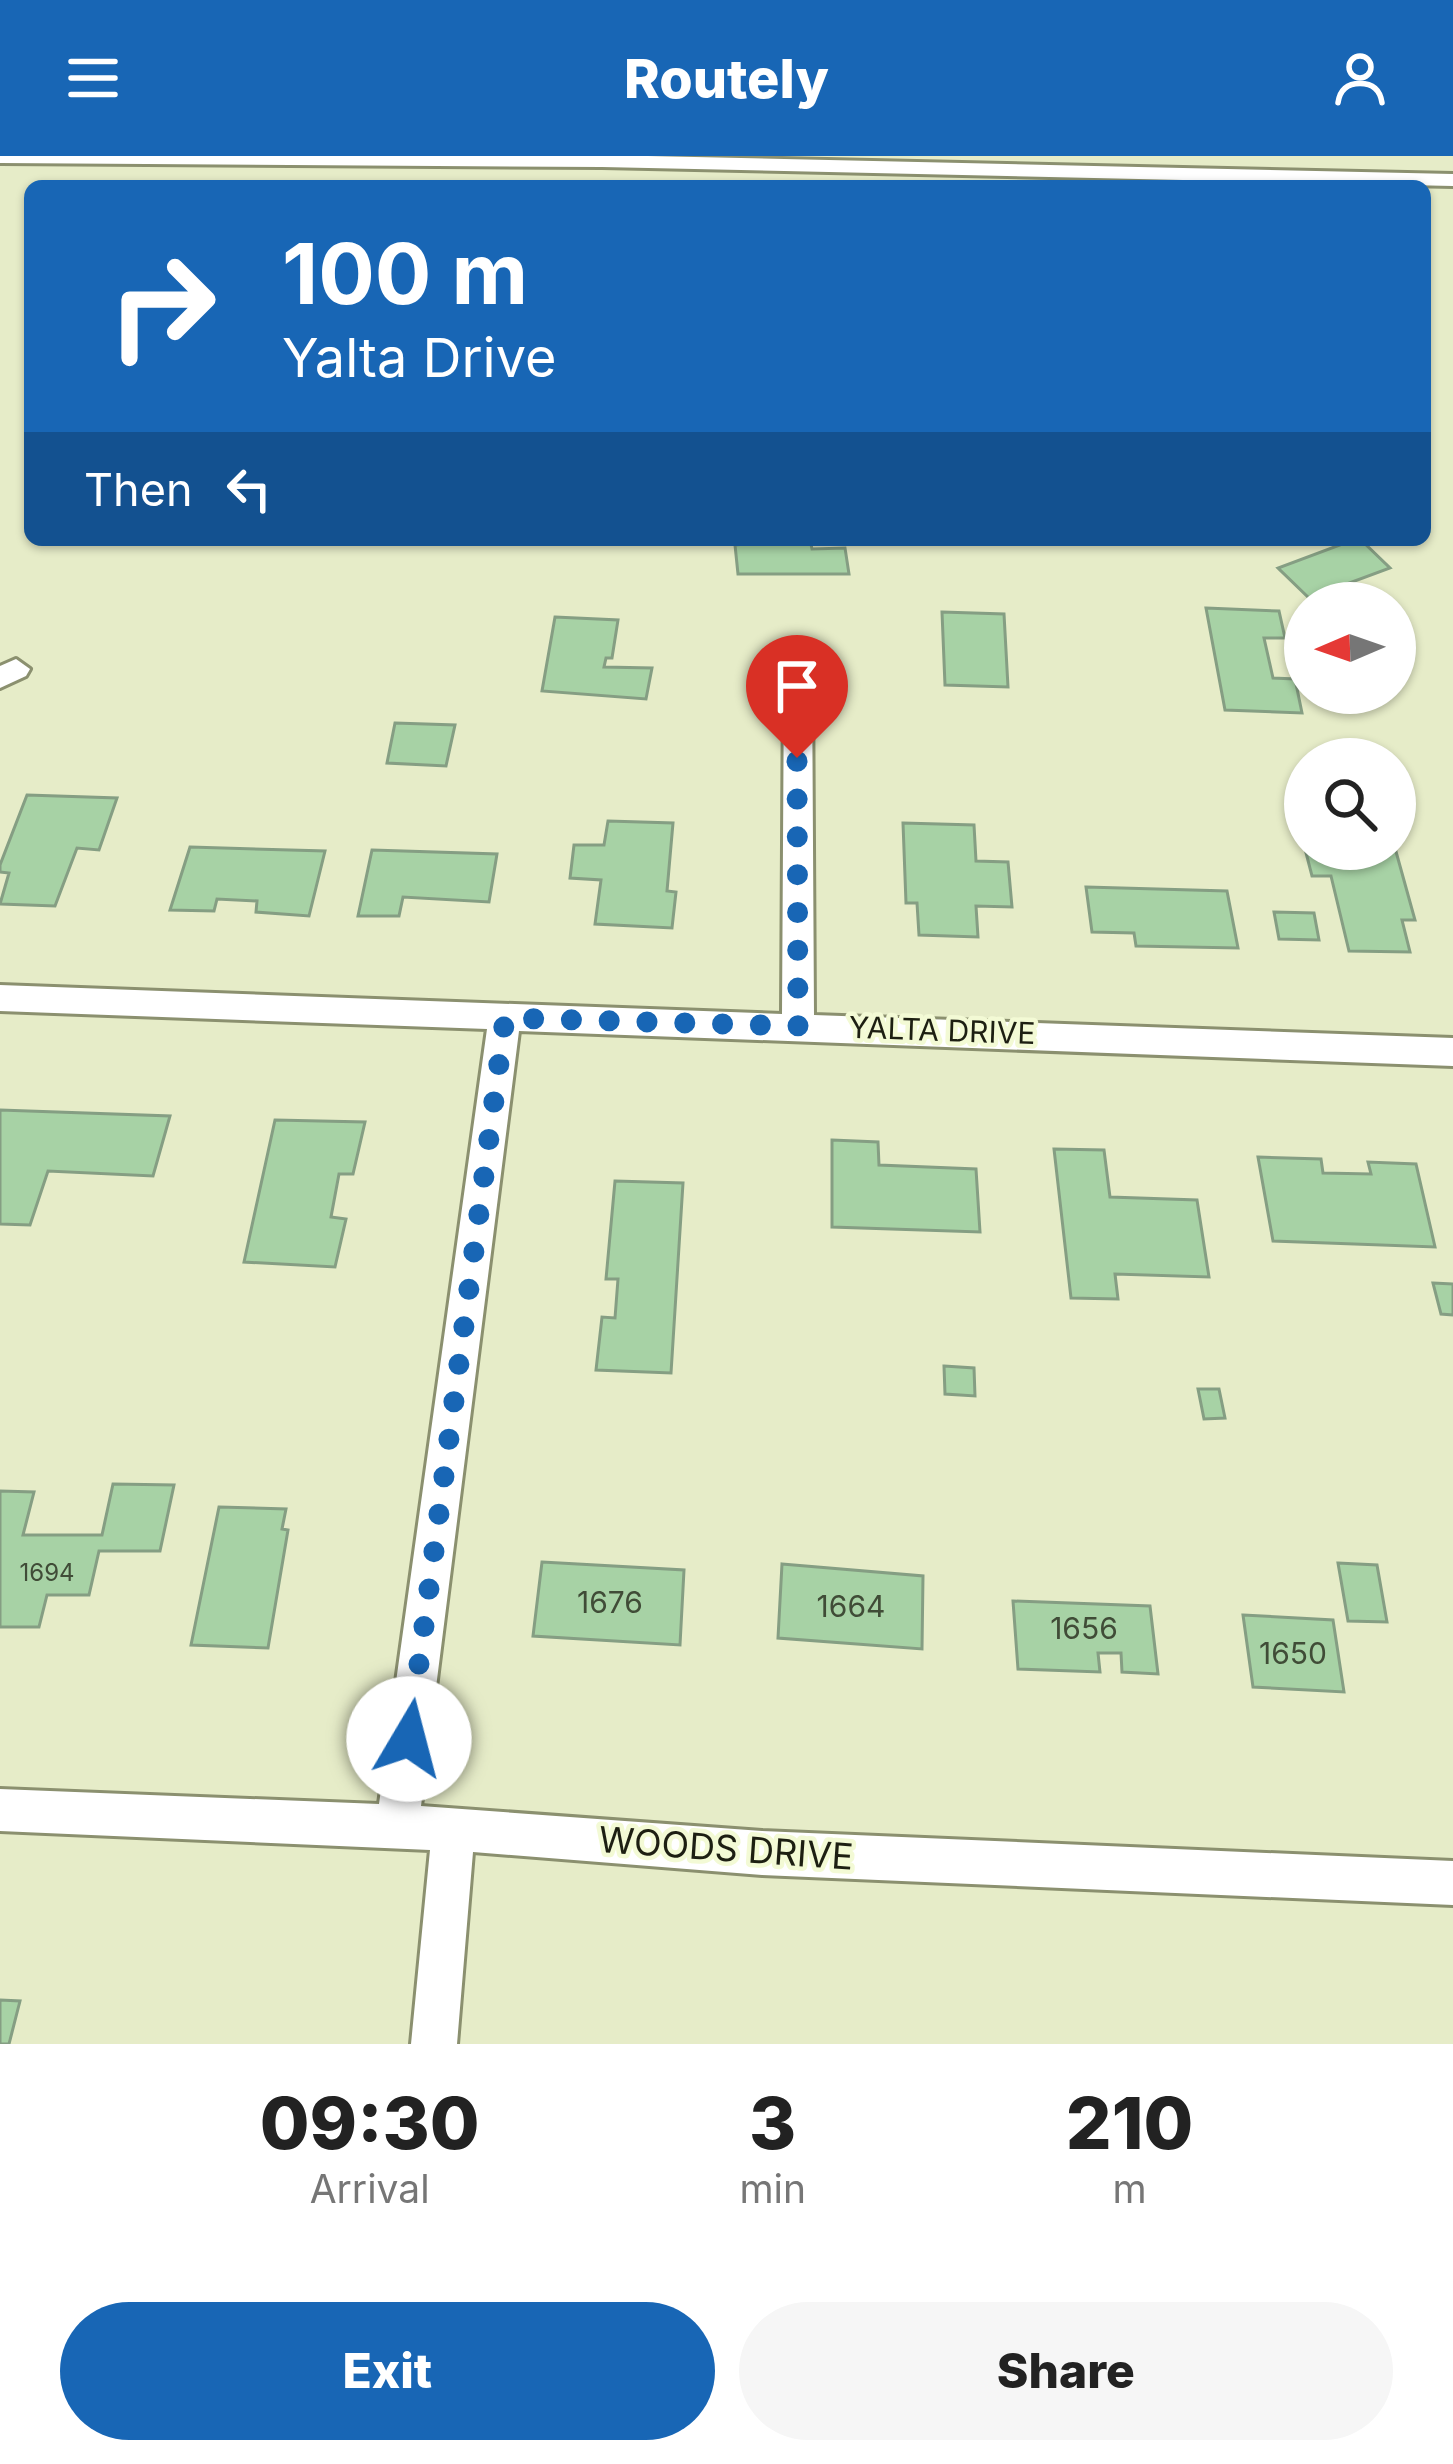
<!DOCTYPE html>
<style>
:root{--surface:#fff;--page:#f6f6f6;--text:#222;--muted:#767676;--accent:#1866b5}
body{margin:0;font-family:Inter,sans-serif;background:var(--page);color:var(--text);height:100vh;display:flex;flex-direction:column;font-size:45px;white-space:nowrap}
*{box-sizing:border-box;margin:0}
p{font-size:39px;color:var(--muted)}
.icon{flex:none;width:66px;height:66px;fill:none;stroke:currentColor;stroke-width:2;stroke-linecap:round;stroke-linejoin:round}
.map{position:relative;height:1888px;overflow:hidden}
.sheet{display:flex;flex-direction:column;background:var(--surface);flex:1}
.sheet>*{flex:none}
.guide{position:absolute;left:24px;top:24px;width:1407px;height:366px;border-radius:18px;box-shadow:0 3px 9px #0004;background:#1866b5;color:#fff;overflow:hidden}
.needle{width:78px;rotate:268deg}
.fabs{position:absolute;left:1284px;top:426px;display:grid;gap:24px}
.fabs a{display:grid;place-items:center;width:132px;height:132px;border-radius:50%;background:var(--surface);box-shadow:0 3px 9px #0004;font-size:60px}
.pin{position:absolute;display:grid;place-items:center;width:102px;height:102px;color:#fff;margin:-123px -51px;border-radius:50% 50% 50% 0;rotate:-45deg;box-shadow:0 0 12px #0007}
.pin .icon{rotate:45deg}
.me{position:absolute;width:132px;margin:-66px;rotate:8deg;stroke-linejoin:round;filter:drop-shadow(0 0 9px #0008)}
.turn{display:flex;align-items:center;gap:42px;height:252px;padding:0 60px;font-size:54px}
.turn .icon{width:156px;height:156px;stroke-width:2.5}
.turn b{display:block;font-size:84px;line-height:102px}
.then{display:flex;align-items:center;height:114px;padding:0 60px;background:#0003;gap:24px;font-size:45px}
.eta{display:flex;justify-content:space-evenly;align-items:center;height:204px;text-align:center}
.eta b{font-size:72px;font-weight:800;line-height:84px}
.action{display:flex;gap:24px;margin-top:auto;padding:24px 60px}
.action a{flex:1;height:138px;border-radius:72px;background:var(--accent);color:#fff;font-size:48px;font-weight:800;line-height:138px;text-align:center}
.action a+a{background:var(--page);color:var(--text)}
header{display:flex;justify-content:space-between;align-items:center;height:156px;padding:0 60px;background:var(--accent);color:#fff;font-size:54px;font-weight:800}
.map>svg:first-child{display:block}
</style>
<header><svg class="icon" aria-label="menu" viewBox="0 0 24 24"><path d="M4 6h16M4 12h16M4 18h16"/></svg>Routely<svg class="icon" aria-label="person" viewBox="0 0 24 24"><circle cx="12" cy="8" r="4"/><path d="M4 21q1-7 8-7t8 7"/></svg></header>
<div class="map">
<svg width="1453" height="1888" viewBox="0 0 1453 1888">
<rect width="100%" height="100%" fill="#e6ecc8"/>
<!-- building -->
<g fill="#a7d2a5" stroke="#859e83" stroke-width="3">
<path d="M 790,384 L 810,384 L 812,393 L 845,392 L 849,418 L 738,418 L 735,389 Z"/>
<path d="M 1353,384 L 1361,384 L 1390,412 L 1309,442 L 1278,412 Z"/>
<path d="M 1206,452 L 1279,455 L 1285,482 L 1264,482 L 1273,522 L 1295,523 L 1302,557 L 1225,554 Z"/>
<path d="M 942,456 L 1004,458 L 1008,531 L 945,529 Z"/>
<path d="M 555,461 L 618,464 L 612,502 L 606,502 L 604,511 L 652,512 L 646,543 L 542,535 Z"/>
<path d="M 395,567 L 455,569 L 446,610 L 387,607 Z"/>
<path d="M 27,639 L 117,642 L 99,694 L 77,692 L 55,750 L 0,748 L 9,717 L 0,716 L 0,709 Z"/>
<path d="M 608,665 L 673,667 L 667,735 L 676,736 L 672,772 L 595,768 L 601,724 L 570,722 L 574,689 L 604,689 Z"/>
<path d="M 903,667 L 974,669 L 976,705 L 1008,706 L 1012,751 L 976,750 L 978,781 L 919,779 L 917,747 L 906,747 Z"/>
<path d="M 190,691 L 325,695 L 309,760 L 256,756 L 257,745 L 217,743 L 214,755 L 170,754 Z"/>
<path d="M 1395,692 L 1415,764 L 1402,764 L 1410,796 L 1349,795 L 1331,720 L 1312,720 L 1305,693 Z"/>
<path d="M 372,694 L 497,698 L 489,746 L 403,741 L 399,760 L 358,760 Z"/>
<path d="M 1086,731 L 1227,735 L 1238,792 L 1136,790 L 1134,777 L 1092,776 Z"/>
<path d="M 1274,756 L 1314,757 L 1319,784 L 1279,783 Z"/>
<path d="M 0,954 L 170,960 L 153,1020 L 48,1015 L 30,1069 L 0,1068 Z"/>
<path d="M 275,964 L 365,966 L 353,1018 L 339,1018 L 331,1061 L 346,1063 L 335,1111 L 244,1106 Z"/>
<path d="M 832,984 L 878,986 L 879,1009 L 976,1013 L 980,1076 L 832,1071 Z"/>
<path d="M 1054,993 L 1104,994 L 1110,1041 L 1197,1044 L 1209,1121 L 1115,1118 L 1118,1143 L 1071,1142 Z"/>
<path d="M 1258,1001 L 1321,1003 L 1323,1017 L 1371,1018 L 1368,1006 L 1416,1008 L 1435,1091 L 1273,1085 Z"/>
<path d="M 615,1025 L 683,1027 L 671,1217 L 596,1214 L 602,1161 L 615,1162 L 618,1123 L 606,1123 Z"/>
<path d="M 1433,1127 L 1453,1128 L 1453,1159 L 1441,1158 Z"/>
<path d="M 944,1210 L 974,1212 L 975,1240 L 945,1238 Z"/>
<path d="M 1198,1233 L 1219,1233 L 1225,1262 L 1204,1263 Z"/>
<path d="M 113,1328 L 174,1329 L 160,1395 L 99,1395 L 89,1439 L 47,1439 L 39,1471 L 0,1471 L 0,1335 L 34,1336 L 23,1379 L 102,1379 Z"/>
<path d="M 219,1351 L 286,1353 L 282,1373 L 288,1374 L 268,1492 L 191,1489 Z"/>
<path d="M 542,1406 L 684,1414 L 680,1489 L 533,1480 Z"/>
<path d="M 1338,1407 L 1377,1409 L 1387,1466 L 1348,1465 Z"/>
<path d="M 782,1408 L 923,1420 L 922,1493 L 778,1482 Z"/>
<path d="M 1013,1445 L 1150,1450 L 1158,1518 L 1122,1516 L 1121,1497 L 1098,1497 L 1100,1516 L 1018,1513 Z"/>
<path d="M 1243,1459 L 1333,1464 L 1344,1536 L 1253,1531 Z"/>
<path d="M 0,1844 L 20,1845 L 9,1888 L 0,1888 Z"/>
</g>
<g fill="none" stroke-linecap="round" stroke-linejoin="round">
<!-- street casing -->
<g stroke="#8b906f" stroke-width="6">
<g id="street">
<path d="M 0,0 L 648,0 L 1453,18 L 1453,30 L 602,11 L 0,7 Z"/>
<path d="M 16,503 L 30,513 L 26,520 L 0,532 L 0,510 Z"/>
<path d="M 798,508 L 812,518 L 814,859 L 1453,882 L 1453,910 L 519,875 L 421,1650 L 762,1675 L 1453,1705 L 1453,1749 L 762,1719 L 473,1696 L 457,1888 L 411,1888 L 430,1694 L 0,1675 L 0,1633 L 379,1648 L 487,873 L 0,855 L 0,829 L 782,858 L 784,518 Z"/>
</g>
</g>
<!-- street -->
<use href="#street" fill="#fff" fill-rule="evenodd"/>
</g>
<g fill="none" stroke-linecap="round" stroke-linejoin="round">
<!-- route -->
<path stroke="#1866b5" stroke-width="21" stroke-dasharray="0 37.8" d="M 409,1583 L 505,862 L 798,870 L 797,602"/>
</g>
<g text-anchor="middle" stroke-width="9" stroke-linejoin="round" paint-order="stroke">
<!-- number labels -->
<g font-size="24" fill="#404c37">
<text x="47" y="1425">1694</text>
</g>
<!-- street labels -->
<g font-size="30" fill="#1d1f12" stroke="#f3fad5">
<text transform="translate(942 875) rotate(2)" y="10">YALTA DRIVE</text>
</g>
<!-- near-number labels -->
<g font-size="30" fill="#404c37">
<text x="610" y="1457">1676</text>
<text x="851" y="1461">1664</text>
<text x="1084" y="1483">1656</text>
<text x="1293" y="1508">1650</text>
</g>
<!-- near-street labels -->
<g font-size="36" fill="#1d1f12" stroke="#f3fad5">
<text transform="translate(726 1692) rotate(4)" y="13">WOODS DRIVE</text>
</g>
</g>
</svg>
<div class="fabs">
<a><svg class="needle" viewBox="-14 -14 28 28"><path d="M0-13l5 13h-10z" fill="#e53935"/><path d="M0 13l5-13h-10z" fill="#767676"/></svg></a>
<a><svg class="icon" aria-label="search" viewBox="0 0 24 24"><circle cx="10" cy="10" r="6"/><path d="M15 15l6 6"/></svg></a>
</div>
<div class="pin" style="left:797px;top:602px;background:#d93025"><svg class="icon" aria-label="arrive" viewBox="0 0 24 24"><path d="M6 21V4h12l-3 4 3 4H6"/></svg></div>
<svg class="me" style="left:409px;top:1583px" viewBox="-20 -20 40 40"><circle r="19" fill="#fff"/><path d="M0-13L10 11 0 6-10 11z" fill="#1866b5"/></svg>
<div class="guide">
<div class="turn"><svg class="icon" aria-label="right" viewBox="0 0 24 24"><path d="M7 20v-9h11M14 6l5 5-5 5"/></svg><div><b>100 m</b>Yalta Drive</div></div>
<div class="then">Then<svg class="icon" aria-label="left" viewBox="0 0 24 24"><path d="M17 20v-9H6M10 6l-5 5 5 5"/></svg></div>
</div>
</div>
<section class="sheet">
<div class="eta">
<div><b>09:30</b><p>Arrival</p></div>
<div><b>3</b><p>min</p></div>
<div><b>210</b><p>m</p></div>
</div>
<div class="action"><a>Exit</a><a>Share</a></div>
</section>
